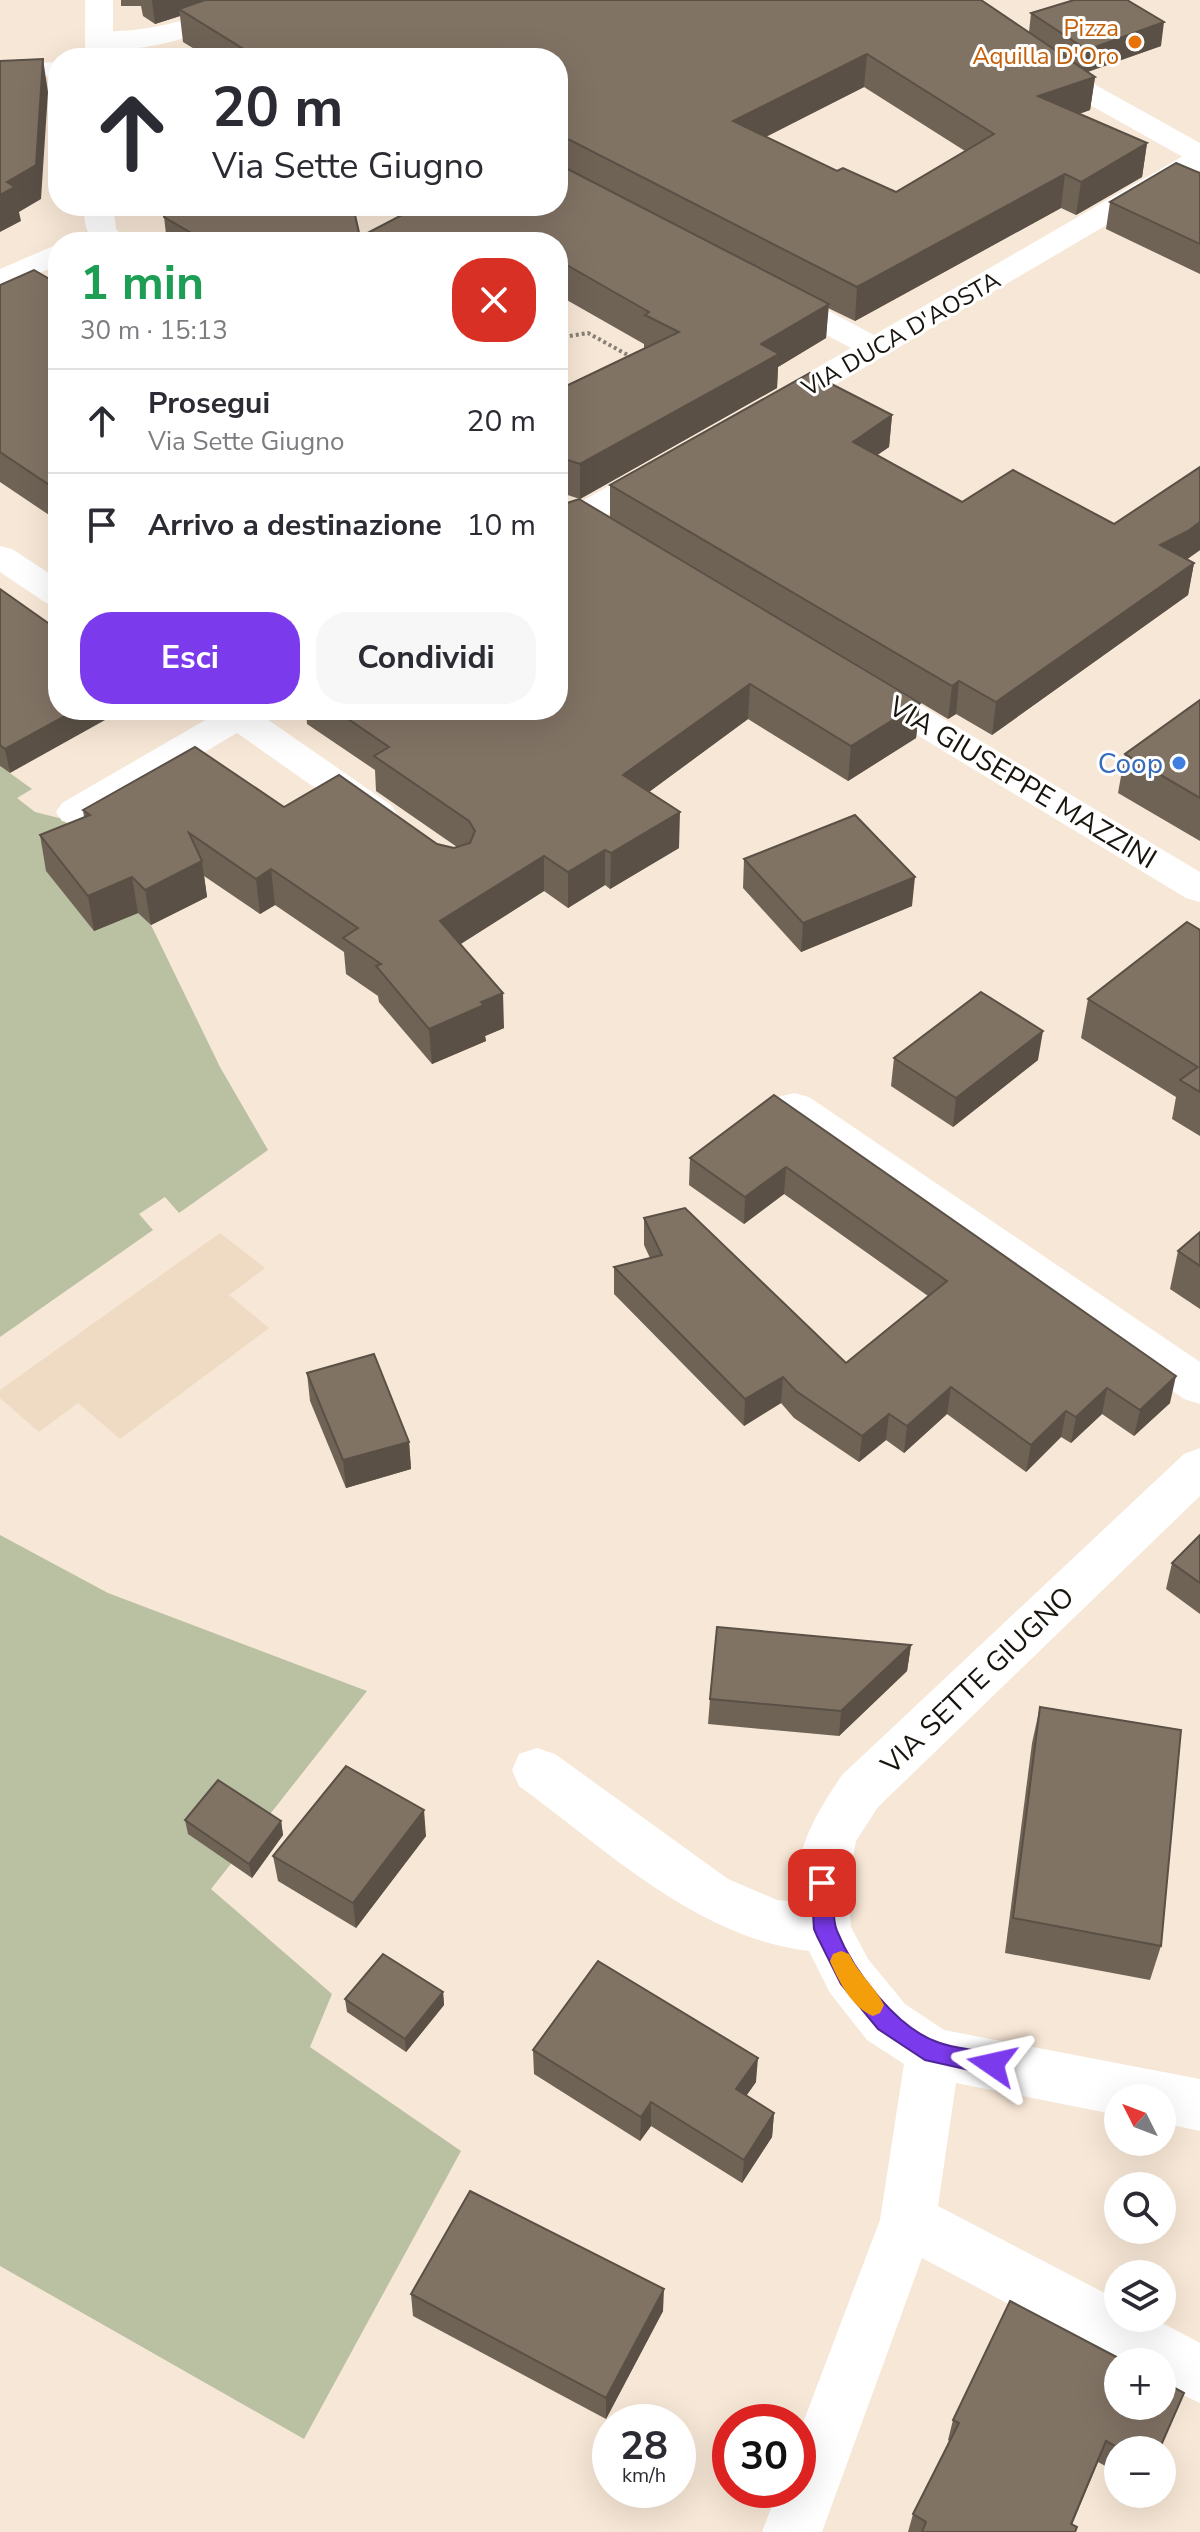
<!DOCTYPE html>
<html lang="it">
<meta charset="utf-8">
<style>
:root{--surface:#fff;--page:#f7f7f7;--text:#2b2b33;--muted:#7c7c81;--line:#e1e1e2;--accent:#7c3aed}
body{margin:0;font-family:"Nunito Sans",sans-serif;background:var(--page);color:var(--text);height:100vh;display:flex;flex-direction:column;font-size:30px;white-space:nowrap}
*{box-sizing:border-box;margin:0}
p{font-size:26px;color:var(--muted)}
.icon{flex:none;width:44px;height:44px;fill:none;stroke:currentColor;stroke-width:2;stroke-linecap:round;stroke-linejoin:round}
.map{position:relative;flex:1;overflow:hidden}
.side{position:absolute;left:48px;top:232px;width:520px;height:488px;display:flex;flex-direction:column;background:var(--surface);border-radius:32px;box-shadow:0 8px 32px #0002}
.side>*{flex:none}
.guide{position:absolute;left:48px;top:48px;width:520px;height:168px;border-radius:32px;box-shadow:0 8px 32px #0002;background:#fff;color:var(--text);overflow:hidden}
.needle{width:52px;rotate:312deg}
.fabs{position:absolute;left:1104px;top:2084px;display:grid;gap:16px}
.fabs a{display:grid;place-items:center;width:72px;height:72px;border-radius:50%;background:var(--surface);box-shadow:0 8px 32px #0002;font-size:40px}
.speed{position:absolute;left:592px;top:2404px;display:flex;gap:16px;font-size:40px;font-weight:700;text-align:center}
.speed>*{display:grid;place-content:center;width:104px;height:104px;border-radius:50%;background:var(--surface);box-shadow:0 8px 32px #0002;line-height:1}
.speed small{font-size:20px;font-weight:400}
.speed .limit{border:12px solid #d22;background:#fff;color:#111}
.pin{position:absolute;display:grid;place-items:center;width:68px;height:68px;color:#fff;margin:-34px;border-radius:16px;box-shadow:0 4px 12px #0006}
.me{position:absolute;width:88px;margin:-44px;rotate:281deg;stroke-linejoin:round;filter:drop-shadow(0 0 6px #0008)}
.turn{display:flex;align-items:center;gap:28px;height:168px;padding:0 32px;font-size:36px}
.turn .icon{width:104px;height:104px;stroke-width:2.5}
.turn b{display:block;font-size:56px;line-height:68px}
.round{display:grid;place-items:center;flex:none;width:84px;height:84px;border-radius:32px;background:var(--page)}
.summary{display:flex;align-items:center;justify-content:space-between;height:136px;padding:0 32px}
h1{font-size:48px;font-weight:700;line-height:60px;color:#1e9e55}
.action{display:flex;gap:16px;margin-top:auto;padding:16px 32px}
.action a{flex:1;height:92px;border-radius:32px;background:var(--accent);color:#fff;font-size:32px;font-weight:700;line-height:92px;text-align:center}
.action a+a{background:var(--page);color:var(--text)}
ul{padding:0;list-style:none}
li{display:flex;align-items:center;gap:24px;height:104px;padding:0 32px;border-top:2px solid var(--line)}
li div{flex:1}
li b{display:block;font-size:30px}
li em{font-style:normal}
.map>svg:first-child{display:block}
</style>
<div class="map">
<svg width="1200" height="2532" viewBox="0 0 1200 2532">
<rect width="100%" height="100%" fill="#f7e7d6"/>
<!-- built -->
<path fill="#efdac3" d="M 220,1233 L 265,1268 L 229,1295 L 269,1328 L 120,1439 L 78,1403 L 39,1432 L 0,1398 L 0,1390 Z"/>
<!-- green -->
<g fill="#bac0a2">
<path d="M 0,766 L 32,789 L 17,798 L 35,812 L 63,819 L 151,925 L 220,1067 L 268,1150 L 179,1213 L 165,1197 L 139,1214 L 153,1230 L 0,1337 Z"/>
<path d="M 0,1535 L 108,1593 L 367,1691 L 211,1889 L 332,1994 L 310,2047 L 461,2151 L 304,2439 L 0,2266 Z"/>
</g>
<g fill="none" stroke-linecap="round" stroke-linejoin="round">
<!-- path -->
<path stroke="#8a7f74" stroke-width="4" stroke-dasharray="3 3" stroke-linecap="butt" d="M 558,338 L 588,333 L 635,359"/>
<!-- service -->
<path fill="#fff" fill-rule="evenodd" d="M 58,62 L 58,76 L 0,79 L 0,65 Z"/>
<!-- minor -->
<g fill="#fff" fill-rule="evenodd">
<path d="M 239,0 L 279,0 L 275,6 C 222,25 147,60 90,46 L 86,40 L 90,34 C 107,30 124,32 141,29 C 176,25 207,12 239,0 Z"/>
<path d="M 1200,149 L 1200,170 L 782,416 L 770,419 L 758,416 L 754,409 L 758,402 L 851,348 L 765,303 L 760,296 L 765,289 L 776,287 L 787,289 L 874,335 L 1190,152 Z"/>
<path d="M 58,244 L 58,265 L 0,290 L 0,269 Z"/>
<path d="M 661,460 L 673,463 L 678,470 L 673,477 L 570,536 L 558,539 L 558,515 L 649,463 Z"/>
<path d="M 0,546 L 12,549 L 58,579 L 58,606 L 46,603 L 0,572 Z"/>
<path d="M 211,710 L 268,710 L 264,717 L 391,805 L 397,814 L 391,823 L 378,826 L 365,823 L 237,733 L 88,821 L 75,824 L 62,821 L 56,812 L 62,803 L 214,715 Z"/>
<path d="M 794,1093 L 809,1097 L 1200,1362 L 1200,1404 L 1184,1399 L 779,1119 L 773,1108 L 779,1097 Z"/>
<path d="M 1200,1448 L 1200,1496 L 878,1807 L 856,1841 L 848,1883 L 851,1927 L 868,1959 L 905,2004 L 944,2030 L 1200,2079 L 1200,2131 L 1162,2123 L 1162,2098 L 1118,2098 L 1118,2115 L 956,2083 L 938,2206 L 1118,2300 L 1118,2318 L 1153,2318 L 1200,2343 L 1200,2403 L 1162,2385 L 1162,2362 L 1118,2362 L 922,2258 L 822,2532 L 762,2532 L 778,2490 L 798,2490 L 798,2436 L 880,2220 L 904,2064 L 867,2040 L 830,1993 L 809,1951 C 697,1938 607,1850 519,1786 L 512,1770 L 519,1754 L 537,1748 L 555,1754 L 728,1879 L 777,1900 L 797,1902 C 794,1849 814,1817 842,1775 L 1184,1454 Z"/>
</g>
<!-- tertiary -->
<g fill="#fff" fill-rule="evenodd">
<rect x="85" y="0" width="28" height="58"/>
<path d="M 936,0 L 968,0 L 1094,84 L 1200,143 L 1200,164 L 1190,161 L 1074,96 L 940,6 Z"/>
<path d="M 83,206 L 113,206 L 116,229 L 129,242 C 92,242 87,246 83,206 Z"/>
<path d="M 869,679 L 882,682 L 1200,872 L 1200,902 L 1186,898 L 856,698 L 851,690 L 856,682 Z"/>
</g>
</g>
<!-- wall -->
<g fill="#6f6356" fill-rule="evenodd">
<path d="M 121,0 L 981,0 L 1029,32 L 1031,13 L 1161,46 L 1088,72 L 1095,77 L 1090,110 L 1079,114 L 1147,143 L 1142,177 L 1076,215 L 1061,208 L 855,321 L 828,308 L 826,338 L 778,367 L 777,388 L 580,499 L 558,492 L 558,385 L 562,388 L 644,348 L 644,344 L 558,295 L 558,242 L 167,242 L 164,217 L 360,237 L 558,206 L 558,58 L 209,58 L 183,42 L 180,16 L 155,24 L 143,16 L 141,6 L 121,6 ZM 864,87 L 965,151 L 896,192 L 837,171 L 766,137 Z"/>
<path d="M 1200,173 L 1200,274 L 1106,229 L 1110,202 Z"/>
<path d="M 58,284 L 58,521 L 0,482 L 0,285 Z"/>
<path d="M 892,415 L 889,447 L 877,455 L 962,502 L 1114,524 L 1200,550 L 1187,559 L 1194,563 L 1188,595 L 992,735 L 956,714 L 948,719 L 610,517 L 610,485 Z"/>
<path d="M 558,506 L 920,703 L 916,738 L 848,781 L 748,719 L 649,792 L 679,848 L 610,889 L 605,885 L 568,908 L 544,891 L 460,944 L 504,1028 L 485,1036 L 486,1041 L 432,1064 L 379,1002 L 378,996 L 346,974 L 344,952 L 275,905 L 260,914 L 204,876 L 207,897 L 151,925 L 138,913 L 94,931 L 46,871 L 40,835 L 84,817 L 83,810 L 284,807 L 454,848 L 457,847 L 376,791 L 375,770 L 307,724 L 306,710 L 558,710 Z"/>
<path d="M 0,589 L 10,773 L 0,766 Z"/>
<path d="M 1200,700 L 1200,841 L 1118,793 L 1125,754 Z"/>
<path d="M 744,859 L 912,906 L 801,952 L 743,888 Z"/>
<path d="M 1200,930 L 1200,1136 L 1172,1119 L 1176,1097 L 1081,1038 L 1088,999 Z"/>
<path d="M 894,1058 L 1038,1060 L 953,1127 L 891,1086 Z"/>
<path d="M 774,1095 L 1170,1403 L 1134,1436 L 1102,1414 L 1071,1443 L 1061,1437 L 1026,1472 L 947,1414 L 904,1453 L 886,1440 L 859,1462 L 794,1418 L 781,1403 L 744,1426 L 614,1294 L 614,1267 L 650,1258 L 644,1245 L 644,1218 L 846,1363 L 928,1296 L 784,1194 L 744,1224 L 689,1185 L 690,1158 Z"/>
<path d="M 1200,1232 L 1200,1309 L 1170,1289 L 1178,1251 Z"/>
<path d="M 307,1373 L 409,1442 L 411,1469 L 346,1488 L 310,1401 Z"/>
<path d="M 1200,1535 L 1200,1614 L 1166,1589 L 1172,1563 Z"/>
<path d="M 911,1645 L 907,1671 L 839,1736 L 708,1724 L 710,1699 Z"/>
<path d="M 1040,1707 L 1161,1946 L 1150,1980 L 1005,1953 L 1032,1743 Z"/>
<path d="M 185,1820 L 281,1821 L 283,1835 L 252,1878 L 188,1834 Z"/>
<path d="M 426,1836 L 356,1928 L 278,1881 L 273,1856 Z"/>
<path d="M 443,1992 L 444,2005 L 406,2052 L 347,2012 L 345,1999 Z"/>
<path d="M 533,2050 L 756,2082 L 746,2096 L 774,2113 L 772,2137 L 742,2183 L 651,2126 L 640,2141 L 534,2074 Z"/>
<path d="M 411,2294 L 663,2311 L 606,2419 L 413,2316 Z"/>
<path d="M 1010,2301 L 1160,2450 L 1118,2450 L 1118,2473 L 1098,2462 L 1072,2525 L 1075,2532 L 908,2532 L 913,2514 L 949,2441 L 948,2440 L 953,2420 Z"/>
</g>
<!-- shaded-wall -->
<g fill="#5a5046">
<path d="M 152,0 L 229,0 L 179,9 L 180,16 L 155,24 Z"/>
<path d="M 1164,22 L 1161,46 L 1083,73 L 1087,50 Z"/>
<path d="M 867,54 L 864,87 L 731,154 L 733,121 Z"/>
<path d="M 43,59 L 48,92 L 41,199 L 19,212 L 21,221 L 0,232 L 0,195 Z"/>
<path d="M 1095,77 L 1090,110 L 1034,129 L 1038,96 Z"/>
<path d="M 1147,143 L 1142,177 L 1076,215 L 1081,182 Z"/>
<path d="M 1065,174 L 1061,208 L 855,321 L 857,287 Z"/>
<path d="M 829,304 L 826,338 L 778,367 L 777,388 L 580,499 L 580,464 L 761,344 Z"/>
<path d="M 892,415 L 889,447 L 850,474 L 853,442 Z"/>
<path d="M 58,486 L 58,510 L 54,488 Z"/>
<path d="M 1200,522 L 1200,550 L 1182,563 L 1160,545 Z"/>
<path d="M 1194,563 L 1188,595 L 992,735 L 996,702 Z"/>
<path d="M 959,681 L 956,714 L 948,719 L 952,686 Z"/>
<path d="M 750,684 L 748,719 L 623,811 L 623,775 Z"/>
<path d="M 920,703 L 916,738 L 848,781 L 851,746 Z"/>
<path d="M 76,710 L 123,710 L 10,773 L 5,749 Z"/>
<path d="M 680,812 L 679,848 L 610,889 L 611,853 Z"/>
<path d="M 605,850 L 605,885 L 568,908 L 568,872 Z"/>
<path d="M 544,856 L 544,891 L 442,956 L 440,921 Z"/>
<path d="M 202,861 L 207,897 L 151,925 L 145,890 Z"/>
<path d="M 271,869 L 275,905 L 260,914 L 256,879 Z"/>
<path d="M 132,877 L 138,913 L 94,931 L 88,896 Z"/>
<path d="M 915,877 L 912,906 L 801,952 L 803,923 Z"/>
<path d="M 503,993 L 504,1028 L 485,1036 L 486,1041 L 432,1064 L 429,1029 L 481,1002 Z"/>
<path d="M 1043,1031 L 1038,1060 L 953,1127 L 956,1098 Z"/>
<path d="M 786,1167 L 784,1194 L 744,1224 L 745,1197 Z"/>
<path d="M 1176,1376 L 1170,1403 L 1134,1436 L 1140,1410 Z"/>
<path d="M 783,1377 L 781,1403 L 744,1426 L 745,1399 Z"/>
<path d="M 951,1387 L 947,1414 L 904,1453 L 907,1426 Z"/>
<path d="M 1107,1388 L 1102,1414 L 1071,1443 L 1076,1417 Z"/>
<path d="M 1066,1411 L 1061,1437 L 1026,1472 L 1031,1445 Z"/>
<path d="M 889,1414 L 886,1440 L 859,1462 L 862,1436 Z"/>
<path d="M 409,1442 L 411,1469 L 346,1488 L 343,1460 Z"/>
<path d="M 911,1645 L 907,1671 L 839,1736 L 841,1711 Z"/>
<path d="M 424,1810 L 426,1836 L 356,1928 L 353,1903 Z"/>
<path d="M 281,1821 L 283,1835 L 252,1878 L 249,1864 Z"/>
<path d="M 443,1992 L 444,2005 L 406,2052 L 405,2039 Z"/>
<path d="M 758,2058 L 756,2082 L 734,2113 L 736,2089 Z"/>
<path d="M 651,2102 L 651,2126 L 640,2141 L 641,2117 Z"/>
<path d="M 774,2113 L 772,2137 L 742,2183 L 744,2160 Z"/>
<path d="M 664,2289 L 663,2311 L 606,2419 L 606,2398 Z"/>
</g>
<!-- building -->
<g fill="#817364" stroke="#5a5046" stroke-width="2" fill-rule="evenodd">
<path d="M 205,0 L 981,0 L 1095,77 L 1038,96 L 1147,143 L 1081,182 L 1065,174 L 857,287 L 570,140 L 558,138 L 558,58 L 258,58 L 179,9 ZM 867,54 L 994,134 L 896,192 L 843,168 L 837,171 L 733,121 Z"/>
<path d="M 1074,0 L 1127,0 L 1164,22 L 1087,50 L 1031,13 Z"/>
<path d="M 43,59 L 36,165 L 7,182 L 15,187 L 0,195 L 0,61 Z"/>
<path d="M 1176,163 L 1200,173 L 1200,244 L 1110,202 Z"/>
<path d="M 558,164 L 829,304 L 761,344 L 779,354 L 580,464 L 558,457 L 558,385 L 562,388 L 679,332 L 645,315 L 649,312 L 558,260 L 558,242 L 207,242 L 164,217 L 166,206 L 353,206 L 360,237 L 419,206 L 558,206 Z"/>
<path d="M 34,270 L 58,284 L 58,486 L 54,488 L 0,452 L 0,285 Z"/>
<path d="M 810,373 L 892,415 L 853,442 L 962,502 L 1013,470 L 1114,524 L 1200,467 L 1200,522 L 1188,531 L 1160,545 L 1194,563 L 996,702 L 959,681 L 952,686 L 610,485 Z"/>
<path d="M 579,499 L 920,703 L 851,746 L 750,684 L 623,775 L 680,812 L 611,853 L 605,850 L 568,872 L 544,856 L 440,921 L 503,993 L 481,1002 L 484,1005 L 429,1029 L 376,966 L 381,964 L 343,938 L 358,928 L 271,869 L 256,879 L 189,833 L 202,861 L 145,890 L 132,877 L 88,896 L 40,835 L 90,815 L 83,810 L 195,747 L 284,807 L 339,775 L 437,844 L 454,848 L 470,843 L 475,831 L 469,821 L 374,756 L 389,747 L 335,710 L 558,710 L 558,506 Z"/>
<path d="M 0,589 L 58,630 L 58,710 L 76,710 L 5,749 L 0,745 Z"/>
<path d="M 1200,700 L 1200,798 L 1125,754 Z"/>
<path d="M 855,815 L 915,877 L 803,923 L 744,859 Z"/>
<path d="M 1187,922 L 1200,930 L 1200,1092 L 1180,1080 L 1198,1067 L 1088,999 Z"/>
<path d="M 981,992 L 1043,1031 L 956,1098 L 894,1058 Z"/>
<path d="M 774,1095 L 1176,1376 L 1140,1410 L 1107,1388 L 1076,1417 L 1066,1411 L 1031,1445 L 951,1387 L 907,1426 L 889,1414 L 862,1436 L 796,1391 L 783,1377 L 745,1399 L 614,1267 L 662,1255 L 644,1218 L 685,1208 L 846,1363 L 947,1281 L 786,1167 L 745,1197 L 690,1158 Z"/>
<path d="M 1200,1232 L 1200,1266 L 1178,1251 Z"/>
<path d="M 374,1354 L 409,1442 L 343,1460 L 307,1373 Z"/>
<path d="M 1200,1535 L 1200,1583 L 1172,1563 Z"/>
<path d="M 717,1627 L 911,1645 L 841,1711 L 710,1699 Z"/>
<path d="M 1040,1707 L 1181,1730 L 1161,1946 L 1013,1918 Z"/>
<path d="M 346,1766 L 424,1810 L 353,1903 L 273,1856 Z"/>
<path d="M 218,1780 L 281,1821 L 249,1864 L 185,1820 Z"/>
<path d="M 383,1954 L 443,1992 L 405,2039 L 345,1999 Z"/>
<path d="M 598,1961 L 758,2058 L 736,2089 L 774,2113 L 744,2160 L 651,2102 L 641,2117 L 533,2050 Z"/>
<path d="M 470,2191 L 664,2289 L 606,2398 L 411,2294 Z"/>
<path d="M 1010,2301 L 1126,2362 L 1118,2362 L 1118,2406 L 1162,2406 L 1162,2381 L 1184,2393 L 1159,2450 L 1122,2450 L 1106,2441 L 1071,2524 L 1077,2527 L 1075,2532 L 922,2532 L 926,2522 L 913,2514 L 959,2423 L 953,2420 Z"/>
</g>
<!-- route -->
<path fill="#7c3aed" stroke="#51269a" stroke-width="2" d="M 822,1874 L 830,1877 C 837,1894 830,1914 837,1931 C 853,1971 898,2030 940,2043 C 959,2050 981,2049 1000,2057 L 1004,2064 L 1000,2072 L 992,2075 L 925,2060 L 878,2029 L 841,1984 L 817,1936 L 814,1929 L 811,1883 L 814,1877 Z"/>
<!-- slow -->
<path fill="#f59e0b" d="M 841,1951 L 849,1954 C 858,1973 875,1987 884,2005 L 880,2013 L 873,2016 C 852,2008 838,1980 830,1961 L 833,1954 Z"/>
<!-- markers -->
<circle fill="#e8710a" stroke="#fff" stroke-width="3" cx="1135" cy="42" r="8"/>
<circle fill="#3f7fe0" stroke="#fff" stroke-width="3" cx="1179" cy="763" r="8"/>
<g text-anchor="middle" stroke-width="6" stroke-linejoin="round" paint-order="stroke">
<!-- far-food labels -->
<g font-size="24" fill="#c56008" stroke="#fff" text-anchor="end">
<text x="1119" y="36">Pizza<tspan x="1119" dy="28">Aquilla D'Oro</tspan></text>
</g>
<!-- far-street labels -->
<g font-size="24" fill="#19140e" stroke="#fff">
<text transform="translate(901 334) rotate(-30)" y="8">VIA DUCA D'AOSTA</text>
</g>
<!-- shop labels -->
<g font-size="28" fill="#366cbe" stroke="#fff" text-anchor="end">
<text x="1163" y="773">Coop</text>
</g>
<!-- street labels -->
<g font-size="28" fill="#19140e" stroke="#fff">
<text transform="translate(1023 782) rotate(31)" y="10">VIA GIUSEPPE MAZZINI</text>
<text transform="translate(977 1680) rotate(-44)" y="10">VIA SETTE GIUGNO</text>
</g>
</g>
</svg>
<div class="fabs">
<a><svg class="needle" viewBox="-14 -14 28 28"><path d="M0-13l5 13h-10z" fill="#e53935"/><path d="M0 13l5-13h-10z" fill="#7c7c81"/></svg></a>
<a><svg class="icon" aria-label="search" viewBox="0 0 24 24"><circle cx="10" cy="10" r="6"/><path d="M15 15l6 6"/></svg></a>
<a><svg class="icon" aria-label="layers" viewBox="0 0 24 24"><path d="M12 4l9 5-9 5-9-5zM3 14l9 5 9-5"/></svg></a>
<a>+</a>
<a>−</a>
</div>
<div class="speed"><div>28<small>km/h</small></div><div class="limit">30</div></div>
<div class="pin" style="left:822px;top:1883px;background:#d93025"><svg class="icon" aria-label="arrive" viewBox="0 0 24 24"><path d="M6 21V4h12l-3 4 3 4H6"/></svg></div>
<svg class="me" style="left:992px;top:2064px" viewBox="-20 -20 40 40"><path d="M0-17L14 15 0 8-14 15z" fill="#7c3aed" stroke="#fff" stroke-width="4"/></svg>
<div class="guide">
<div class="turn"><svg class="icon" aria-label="ahead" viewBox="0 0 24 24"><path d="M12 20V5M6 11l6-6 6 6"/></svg><div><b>20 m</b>Via Sette Giugno</div></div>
</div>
<section class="side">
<div class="summary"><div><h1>1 min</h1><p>30 m · 15:13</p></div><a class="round" style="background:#d93025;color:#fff"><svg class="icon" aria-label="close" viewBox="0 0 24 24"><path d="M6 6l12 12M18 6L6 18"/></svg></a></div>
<ul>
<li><svg class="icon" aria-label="ahead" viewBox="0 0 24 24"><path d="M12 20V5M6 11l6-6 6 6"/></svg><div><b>Prosegui</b><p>Via Sette Giugno</p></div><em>20 m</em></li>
<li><svg class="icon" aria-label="arrive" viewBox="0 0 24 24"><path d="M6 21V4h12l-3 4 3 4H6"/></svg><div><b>Arrivo a destinazione</b></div><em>10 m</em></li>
</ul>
<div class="action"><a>Esci</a><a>Condividi</a></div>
</section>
</div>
